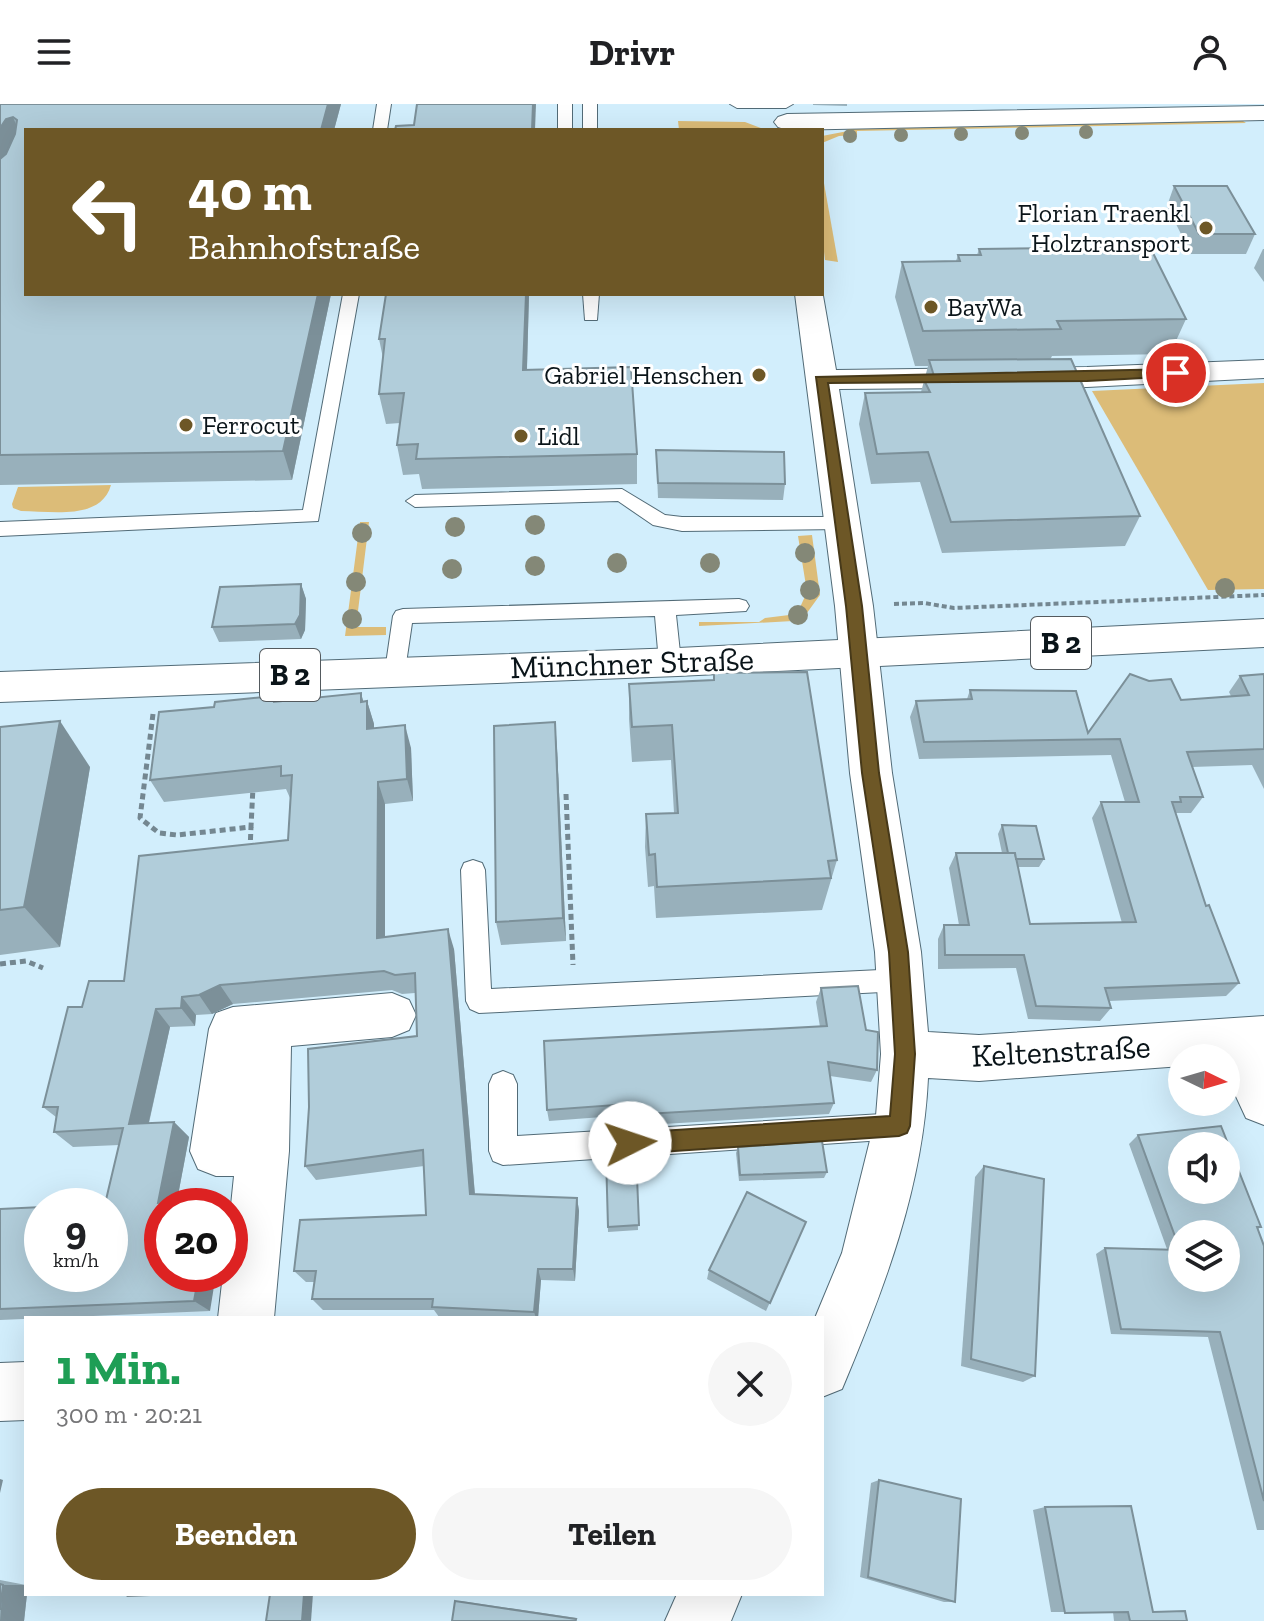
<!DOCTYPE html>
<html lang="de">
<meta charset="utf-8">
<style>
:root{--surface:#fff;--page:#f6f6f6;--text:#202124;--muted:#757577;--accent:#6d5726}
body{margin:0;font-family:"Zilla Slab",serif;background:var(--page);color:var(--text);height:100vh;display:flex;flex-direction:column;font-size:30px;white-space:nowrap}
*{box-sizing:border-box;margin:0}
p{font-size:26px;color:var(--muted)}
.icon{flex:none;width:44px;height:44px;fill:none;stroke:currentColor;stroke-width:2;stroke-linecap:round;stroke-linejoin:round}
.map{position:relative;flex:1;overflow:hidden}
.panel{position:absolute;left:24px;top:1212px;width:800px;height:280px;display:flex;flex-direction:column;background:var(--surface);border-radius:0px;box-shadow:0 8px 32px #0002}
.panel>*{flex:none}
.top-card{position:absolute;left:24px;top:24px;width:800px;height:168px;border-radius:0px;box-shadow:0 8px 32px #0002;background:#6d5726;color:#fff;overflow:hidden}
.needle{width:52px;rotate:95deg}
.tools{position:absolute;left:1168px;top:940px;display:grid;gap:16px}
.tools a{display:grid;place-items:center;width:72px;height:72px;border-radius:50%;background:var(--surface);box-shadow:0 8px 32px #0002;font-size:40px}
.speed{position:absolute;left:24px;top:1084px;display:flex;gap:16px;font-size:40px;font-weight:700;text-align:center}
.speed>*{display:grid;place-content:center;width:104px;height:104px;border-radius:50%;background:var(--surface);box-shadow:0 8px 32px #0002;line-height:1}
.speed small{font-size:20px;font-weight:400}
.speed .limit{border:12px solid #d22;background:#fff;color:#111}
.pin{position:absolute;display:grid;place-items:center;width:68px;height:68px;color:#fff;margin:-34px;border:4px solid #fff;border-radius:50%;box-shadow:0 2px 8px #0007}
.me{position:absolute;width:88px;margin:-44px;rotate:86deg;stroke-linejoin:round;filter:drop-shadow(0 0 6px #0008)}
.turn{display:flex;align-items:center;gap:28px;height:168px;padding:0 32px;font-size:36px}
.turn .icon{width:104px;height:104px;stroke-width:2.5}
.turn b{display:block;font-size:56px;line-height:68px}
.round{display:grid;place-items:center;flex:none;width:84px;height:84px;border-radius:42px;background:var(--page)}
.headline{display:flex;align-items:center;justify-content:space-between;height:136px;padding:0 32px}
h1{font-size:48px;font-weight:700;line-height:60px;color:#1e9e55}
.button{display:flex;gap:16px;margin-top:auto;padding:16px 32px}
.button a{flex:1;height:92px;border-radius:48px;background:var(--accent);color:#fff;font-size:32px;font-weight:700;line-height:92px;text-align:center}
.button a+a{background:var(--page);color:var(--text)}
header{display:flex;justify-content:space-between;align-items:center;height:104px;padding:0 32px;background:var(--surface);font-size:36px;font-weight:700}
.map>svg:first-child{display:block}
</style>
<header><svg class="icon" aria-label="menu" viewBox="0 0 24 24"><path d="M4 6h16M4 12h16M4 18h16"/></svg>Drivr<svg class="icon" aria-label="person" viewBox="0 0 24 24"><circle cx="12" cy="8" r="4"/><path d="M4 21q1-7 8-7t8 7"/></svg></header>
<div class="map">
<svg width="1264" height="1517" viewBox="0 0 1264 1517">
<rect width="100%" height="100%" fill="#d2eefc"/>
<!-- green -->
<g fill="#dcbc78">
<path d="M 1240,15 L 1246,19 L 857,27 L 857,31 L 839,32 L 822,39 L 822,32 L 848,27 L 847,23 Z"/>
<path d="M 678,17 L 745,18 L 766,26 L 679,26 Z"/>
<path d="M 822,68 L 838,158 L 825,156 L 822,131 Z"/>
<path d="M 1264,279 L 1264,485 L 1208,486 L 1092,287 Z"/>
<path d="M 111,381 C 101,417 51,407 21,407 L 13,404 L 12,400 L 18,383 Z"/>
<path d="M 360,418 L 369,418 L 356,523 L 386,523 L 386,531 L 345,532 Z"/>
<path d="M 812,431 L 820,491 L 804,513 L 793,517 L 699,522 L 699,518 L 759,518 L 765,514 L 797,510 L 807,488 L 798,432 Z"/>
</g>
<g fill="none" stroke-linecap="round" stroke-linejoin="round">
<!-- service casing -->
<g stroke="#526b77" stroke-width="2">
<g id="service">
<path d="M 377,0 L 391,0 L 387,26 L 373,26 Z"/>
<rect x="558" y="0" width="14" height="26"/>
<rect x="583" y="0" width="14" height="26"/>
<path d="M 730,0 L 793,0 L 786,4 L 737,4 Z"/>
<path d="M 343,190 L 359,190 L 318,417 L 0,432 L 0,418 L 303,406 Z"/>
<path d="M 583,190 L 599,190 L 597,216 L 585,216 Z"/>
<path d="M 622,385 L 665,411 L 682,413 L 841,413 L 851,419 L 841,425 L 682,427 L 653,421 L 618,397 L 415,403 L 406,397 L 415,391 Z"/>
<path d="M 739,495 L 746,497 L 749,502 L 746,507 L 676,511 L 681,558 L 677,564 L 663,564 L 659,558 L 655,512 L 412,519 L 404,573 L 388,573 L 385,567 L 393,512 L 396,507 L 403,505 Z"/>
<path d="M 473,756 L 482,759 L 485,766 L 491,885 L 901,865 L 910,868 L 914,876 L 910,884 L 901,887 L 479,909 L 470,905 L 466,897 L 461,766 L 464,759 Z"/>
<path d="M 503,967 L 513,971 L 517,980 L 517,1032 L 899,1009 L 909,1013 L 913,1022 L 909,1031 L 899,1035 L 503,1061 L 493,1057 L 489,1047 L 489,980 L 493,971 Z"/>
</g>
</g>
<!-- minor casing -->
<g stroke="#526b77" stroke-width="2">
<g id="minor">
<path d="M 1264,2 L 1264,16 L 787,26 L 778,23 L 774,18 L 778,13 L 787,10 Z"/>
<path d="M 822,186 L 836,266 L 1087,263 L 1264,256 L 1264,274 L 1087,283 L 839,285 L 873,502 L 892,669 L 921,848 L 928,928 L 979,931 L 1264,912 L 1264,1021 L 1246,1014 L 1226,971 L 1226,954 L 1182,954 L 1182,962 L 979,977 L 928,974 C 923,1084 884,1185 842,1285 L 822,1293 L 822,1214 L 815,1214 L 842,1149 L 876,1012 L 881,950 L 875,848 L 850,669 L 835,502 L 795,190 L 822,190 Z"/>
<path d="M 392,889 L 409,896 L 416,911 L 409,926 L 392,933 L 291,942 L 289,1047 L 274,1214 L 218,1214 L 223,1170 L 230,1170 L 230,1111 L 234,1072 L 216,1072 L 198,1065 L 190,1047 L 209,925 L 216,909 L 233,903 Z"/>
<path d="M 26,1258 L 26,1316 L 0,1317 L 0,1259 Z"/>
<path d="M 677,1490 L 742,1490 L 731,1517 L 665,1517 Z"/>
</g>
</g>
<!-- primary casing -->
<g stroke="#526b77" stroke-width="2">
<path id="primary" d="M 1264,515 L 1264,543 L 678,572 L 0,598 L 0,568 L 678,544 Z"/>
</g>
<!-- path-far1 -->
<path stroke="#748791" stroke-width="4" stroke-dasharray="5 3" stroke-linecap="butt" d="M 894,500 L 924,499 L 954,504 L 1264,491"/>
<!-- path -->
<g stroke="#748791" stroke-width="5" stroke-dasharray="6 4" stroke-linecap="butt">
<path d="M 153,610 L 140,714 L 159,729 L 177,731 L 251,723 L 253,683"/>
<path d="M 566,690 L 573,861"/>
<path d="M 250,746 L 251,723"/>
<path d="M 0,860 L 26,857 L 43,864"/>
</g>
<!-- service -->
<use href="#service" fill="#fff" fill-rule="evenodd"/>
<!-- minor -->
<use href="#minor" fill="#fff" fill-rule="evenodd"/>
<!-- primary -->
<use href="#primary" fill="#fff" fill-rule="evenodd"/>
</g>
<!-- trees -->
<g fill="#848877">
<circle cx="1086" cy="28" r="7"/>
<circle cx="1022" cy="29" r="7"/>
<circle cx="961" cy="30" r="7"/>
<circle cx="901" cy="31" r="7"/>
<circle cx="850" cy="32" r="7"/>
<circle cx="535" cy="421" r="10"/>
<circle cx="455" cy="423" r="10"/>
<circle cx="362" cy="429" r="10"/>
<circle cx="805" cy="449" r="10"/>
<circle cx="617" cy="459" r="10"/>
<circle cx="710" cy="459" r="10"/>
<circle cx="535" cy="462" r="10"/>
<circle cx="452" cy="465" r="10"/>
<circle cx="356" cy="478" r="10"/>
<circle cx="1225" cy="484" r="10"/>
<circle cx="810" cy="486" r="10"/>
<circle cx="798" cy="511" r="10"/>
<circle cx="352" cy="515" r="10"/>
</g>
<!-- wall -->
<g fill="#98b0bb">
<path d="M 0,0 L 341,0 L 334,26 L 26,26 L 26,190 L 331,190 L 292,376 L 0,381 Z"/>
<path d="M 813,0 L 847,0 L 847,2 L 813,1 Z"/>
<path d="M 1174,82 L 1255,130 L 1246,150 L 1191,150 L 1167,102 Z"/>
<path d="M 979,145 L 1186,215 L 1170,250 L 1052,252 L 1050,256 L 1140,412 L 1125,442 L 942,449 L 920,378 L 871,380 L 859,320 L 865,289 L 921,288 L 928,262 L 915,262 L 895,193 L 902,158 L 956,157 L 958,151 L 977,151 Z"/>
<path d="M 1263,145 L 1264,145 L 1264,178 L 1254,164 Z"/>
<path d="M 386,190 L 529,190 L 527,266 L 637,350 L 637,380 L 422,385 L 419,370 L 403,371 L 397,341 L 400,319 L 386,320 L 379,290 L 383,254 L 379,235 Z"/>
<path d="M 656,346 L 785,380 L 783,396 L 658,394 Z"/>
<path d="M 301,480 L 306,495 L 305,526 L 301,535 L 219,538 L 212,523 Z"/>
<path d="M 714,569 L 837,756 L 822,806 L 656,814 L 654,782 L 648,783 L 645,743 L 646,710 L 674,709 L 671,656 L 632,658 L 629,615 L 629,580 L 713,576 Z"/>
<path d="M 1264,570 L 1264,685 L 1252,661 L 1192,663 L 1203,693 L 1191,709 L 1175,709 L 1206,802 L 1239,879 L 1226,892 L 1109,897 L 1111,904 L 1100,917 L 1028,915 L 1016,864 L 938,865 L 938,835 L 944,821 L 959,821 L 949,764 L 956,749 L 1002,749 L 998,730 L 1002,721 L 1044,755 L 1039,763 L 1018,763 L 1030,820 L 1122,819 L 1092,714 L 1101,698 L 1125,698 L 1111,651 L 919,655 L 910,613 L 916,597 L 967,595 L 970,586 L 1088,629 L 1181,596 L 1231,592 L 1229,588 L 1240,572 Z"/>
<path d="M 361,589 L 363,598 L 367,597 L 374,620 L 374,625 L 411,644 L 413,697 L 385,700 L 385,833 L 454,845 L 475,1090 L 577,1094 L 579,1107 L 575,1177 L 541,1176 L 538,1214 L 439,1213 L 434,1206 L 323,1206 L 312,1195 L 314,1178 L 306,1178 L 294,1167 L 426,1111 L 424,1062 L 316,1076 L 305,1062 L 417,932 L 415,889 L 402,890 L 392,886 L 233,900 L 212,910 L 196,911 L 195,922 L 170,923 L 149,1019 L 174,1018 L 189,1033 L 176,1102 L 162,1102 L 210,1207 L 0,1216 L 0,1105 L 105,1100 L 119,1041 L 73,1043 L 54,1028 L 56,1013 L 43,1003 L 82,903 L 124,877 L 288,736 L 290,694 L 286,685 L 164,698 L 150,676 L 277,598 Z"/>
<path d="M 0,623 L 90,663 L 60,843 L 0,851 Z"/>
<path d="M 557,645 L 566,837 L 501,841 L 496,818 Z"/>
<path d="M 821,884 L 866,926 L 877,966 L 871,978 L 830,972 L 834,999 L 829,1010 L 629,1022 L 629,1011 L 549,1017 L 547,1006 L 820,923 L 816,898 Z"/>
<path d="M 1138,1031 L 1261,1123 L 1258,1125 L 1264,1142 L 1264,1426 L 1257,1426 L 1208,1233 L 1111,1230 L 1096,1150 L 1105,1144 L 1167,1145 L 1129,1040 Z"/>
<path d="M 738,1043 L 827,1068 L 824,1074 L 739,1077 L 736,1049 Z"/>
<path d="M 636,1049 L 638,1126 L 608,1128 L 606,1051 Z"/>
<path d="M 984,1062 L 1035,1272 L 1023,1278 L 961,1262 L 975,1073 Z"/>
<path d="M 806,1118 L 766,1207 L 707,1175 L 709,1166 Z"/>
<path d="M 879,1376 L 955,1498 L 944,1498 L 860,1473 L 871,1379 Z"/>
<path d="M 1045,1403 L 1153,1507 L 1185,1507 L 1187,1517 L 1114,1517 L 1113,1508 L 1051,1508 L 1033,1406 Z"/>
<path d="M 0,1476 L 26,1481 L 27,1490 L 24,1517 L 0,1517 Z"/>
<path d="M 455,1497 L 461,1497 L 577,1514 L 577,1517 Z"/>
</g>
<!-- shaded-wall -->
<g fill="#7c9099">
<path d="M 328,0 L 341,0 L 334,26 L 321,26 Z"/>
<path d="M 533,0 L 536,0 L 535,26 L 532,26 Z"/>
<path d="M 13,13 L 25,42 L 0,72 L 0,24 L 6,15 Z"/>
<path d="M 318,190 L 331,190 L 292,376 L 283,347 Z"/>
<path d="M 526,190 L 529,190 L 526,296 L 523,266 Z"/>
<path d="M 301,480 L 306,495 L 305,526 L 301,535 L 295,520 Z"/>
<path d="M 361,589 L 367,611 L 367,597 L 374,620 L 374,648 L 361,598 Z"/>
<path d="M 60,617 L 90,663 L 60,843 L 24,803 Z"/>
<path d="M 555,618 L 557,645 L 566,837 L 563,814 Z"/>
<path d="M 405,621 L 411,644 L 413,697 L 407,675 Z"/>
<path d="M 378,678 L 385,700 L 385,854 L 377,834 Z"/>
<path d="M 448,825 L 454,845 L 476,1104 L 470,1090 Z"/>
<path d="M 220,881 L 233,900 L 212,910 L 199,891 Z"/>
<path d="M 182,893 L 196,911 L 195,922 L 181,904 Z"/>
<path d="M 156,905 L 170,923 L 145,1035 L 129,1020 Z"/>
<path d="M 174,1018 L 189,1033 L 176,1102 L 163,1102 L 158,1099 Z"/>
<path d="M 577,1094 L 579,1107 L 575,1177 L 573,1165 Z"/>
<path d="M 538,1165 L 541,1176 L 538,1214 L 536,1214 L 534,1208 Z"/>
<path d="M 199,1170 L 216,1170 L 210,1207 L 194,1197 Z"/>
<path d="M 0,1375 L 3,1376 L 0,1389 Z"/>
<path d="M 3,1481 L 26,1481 L 27,1490 L 24,1517 L 0,1517 Z"/>
<path d="M 304,1490 L 313,1490 L 311,1517 L 302,1517 Z"/>
</g>
<!-- building -->
<g fill="#b1cdda" stroke="#7c9099" stroke-width="2" fill-rule="evenodd">
<path d="M 0,0 L 328,0 L 321,26 L 26,26 L 26,190 L 318,190 L 283,347 L 0,351 L 0,55 L 6,50 L 15,30 L 17,16 L 13,13 L 6,15 L 0,24 Z"/>
<path d="M 417,0 L 533,0 L 532,26 L 395,26 L 396,22 L 414,21 Z"/>
<path d="M 1174,82 L 1227,82 L 1255,130 L 1199,130 Z"/>
<path d="M 1150,143 L 1186,215 L 1057,217 L 1061,225 L 923,227 L 902,158 L 960,157 L 958,151 L 981,151 L 979,145 Z"/>
<path d="M 386,190 L 526,190 L 523,266 L 631,263 L 637,350 L 416,355 L 418,340 L 397,341 L 404,289 L 379,290 L 385,235 L 379,235 Z"/>
<path d="M 1071,255 L 1140,412 L 951,418 L 928,348 L 877,350 L 865,289 L 930,288 L 924,276 L 935,275 L 929,256 Z"/>
<path d="M 656,346 L 784,348 L 785,380 L 658,379 Z"/>
<path d="M 301,480 L 300,511 L 295,520 L 212,523 L 220,483 Z"/>
<path d="M 807,568 L 837,756 L 828,757 L 831,774 L 657,783 L 655,750 L 649,751 L 646,710 L 678,709 L 672,621 L 632,623 L 629,580 L 714,576 L 714,569 Z"/>
<path d="M 1130,570 L 1149,577 L 1171,575 L 1181,596 L 1249,591 L 1240,572 L 1264,570 L 1264,645 L 1187,648 L 1203,693 L 1180,693 L 1181,698 L 1172,698 L 1206,802 L 1209,801 L 1239,879 L 1105,884 L 1111,904 L 1036,902 L 1024,851 L 945,851 L 944,821 L 969,821 L 956,749 L 1015,749 L 1030,820 L 1136,818 L 1101,698 L 1139,698 L 1120,635 L 924,638 L 916,597 L 972,595 L 970,586 L 1076,587 L 1088,629 Z"/>
<path d="M 361,589 L 361,598 L 367,597 L 367,625 L 405,621 L 407,675 L 378,678 L 377,834 L 448,825 L 470,1090 L 577,1094 L 573,1165 L 538,1165 L 534,1208 L 432,1203 L 433,1195 L 312,1195 L 316,1167 L 294,1167 L 300,1116 L 426,1111 L 423,1046 L 305,1062 L 309,1003 L 308,945 L 417,932 L 415,869 L 395,871 L 384,867 L 220,881 L 199,891 L 182,893 L 181,904 L 156,905 L 129,1020 L 174,1018 L 158,1099 L 171,1098 L 171,1102 L 162,1102 L 162,1170 L 199,1170 L 194,1197 L 0,1205 L 0,1105 L 42,1103 L 42,1170 L 110,1170 L 110,1102 L 70,1102 L 105,1100 L 123,1024 L 54,1028 L 58,1003 L 43,1003 L 68,903 L 82,903 L 89,877 L 124,877 L 139,752 L 288,736 L 292,671 L 281,672 L 281,662 L 150,676 L 159,608 L 214,603 L 215,598 L 274,592 L 274,598 Z"/>
<path d="M 60,617 L 24,803 L 0,806 L 0,623 Z"/>
<path d="M 555,618 L 563,814 L 496,818 L 494,622 Z"/>
<path d="M 1002,721 L 1036,722 L 1044,755 L 1016,755 L 1015,749 L 1008,749 Z"/>
<path d="M 858,882 L 866,926 L 878,928 L 877,966 L 828,958 L 834,999 L 629,1011 L 629,1000 L 547,1006 L 544,937 L 827,922 L 821,884 Z"/>
<path d="M 1221,1022 L 1261,1123 L 1257,1123 L 1264,1142 L 1264,1397 L 1220,1228 L 1121,1225 L 1105,1144 L 1180,1146 L 1138,1031 ZM 1182,1042 L 1226,1042 L 1226,1086 L 1182,1086 ZM 1182,1130 L 1226,1130 L 1226,1174 L 1182,1174 Z"/>
<path d="M 822,1037 L 827,1068 L 740,1071 L 738,1043 Z"/>
<path d="M 636,1049 L 639,1121 L 608,1123 L 606,1051 Z"/>
<path d="M 984,1062 L 1044,1075 L 1035,1272 L 971,1255 Z"/>
<path d="M 747,1088 L 806,1118 L 770,1199 L 709,1166 Z"/>
<path d="M 879,1376 L 961,1395 L 955,1498 L 868,1473 Z"/>
<path d="M 1131,1402 L 1153,1508 L 1185,1507 L 1187,1517 L 1130,1517 L 1128,1508 L 1065,1509 L 1045,1403 Z"/>
<path d="M 0,1480 L 3,1481 L 0,1506 Z"/>
<path d="M 129,1490 L 175,1490 L 128,1492 Z"/>
<path d="M 270,1490 L 304,1490 L 302,1517 L 266,1517 Z"/>
<path d="M 455,1497 L 576,1515 L 575,1517 L 452,1517 Z"/>
</g>
<!-- route -->
<path fill="#6d5726" stroke="#473919" stroke-width="2" d="M 1176,265 L 1180,266 L 1180,272 L 1087,277 L 828,279 L 862,502 L 879,669 L 908,848 L 915,950 L 910,1022 L 907,1029 L 899,1032 L 630,1050 L 623,1046 L 620,1039 L 623,1032 L 630,1029 L 890,1012 L 895,950 L 889,848 L 862,669 L 846,502 L 816,273 Z"/>
<!-- markers -->
<g fill="#6d5726" stroke="#fff" stroke-width="3">
<circle cx="1206" cy="124" r="8"/>
<circle cx="931" cy="203" r="8"/>
<circle cx="759" cy="271" r="8"/>
<circle cx="186" cy="321" r="8"/>
<circle cx="521" cy="332" r="8"/>
</g>
<g text-anchor="middle" stroke-width="6" stroke-linejoin="round" paint-order="stroke">
<!-- far-poi labels -->
<g font-size="26" fill="#0a1419" stroke="#fff" text-anchor="start">
<text x="1190" y="118" text-anchor="end">Florian Traenkl<tspan x="1190" dy="30">Holztransport</tspan></text>
<text x="947" y="212">BayWa</text>
<text x="743" y="280" text-anchor="end">Gabriel Henschen</text>
<text x="202" y="330">Ferrocut</text>
<text x="537" y="341">Lidl</text>
</g>
<!-- shield labels -->
<g fill="#fff" stroke="#545a5e" stroke-width="2">
<rect x="1031" y="513" width="60" height="52" rx="6"/>
<rect x="260" y="545" width="60" height="52" rx="6"/>
</g>
<g font-size="30" font-weight="bold" fill="#0a1419">
<text x="1061" y="549">B 2</text>
<text x="290" y="581">B 2</text>
</g>
<!-- street labels -->
<g font-size="32" fill="#0a1419" stroke="#fff">
<text transform="translate(632 559) rotate(-2)" y="11">Münchner Straße</text>
<text transform="translate(1061 947) rotate(-3)" y="11">Keltenstraße</text>
</g>
</g>
</svg>
<div class="tools">
<a><svg class="needle" viewBox="-14 -14 28 28"><path d="M0-13l5 13h-10z" fill="#e53935"/><path d="M0 13l5-13h-10z" fill="#757577"/></svg></a>
<a><svg class="icon" aria-label="sound" viewBox="0 0 24 24"><path d="M4 9h4l5-4v14l-5-4H4zM17 9q2 3 0 6"/></svg></a>
<a><svg class="icon" aria-label="layers" viewBox="0 0 24 24"><path d="M12 4l9 5-9 5-9-5zM3 14l9 5 9-5"/></svg></a>
</div>
<div class="speed"><div>9<small>km/h</small></div><div class="limit">20</div></div>
<div class="pin" style="left:1176px;top:269px;background:#d93025"><svg class="icon" aria-label="arrive" viewBox="0 0 24 24"><path d="M6 21V4h12l-3 4 3 4H6"/></svg></div>
<svg class="me" style="left:630px;top:1039px" viewBox="-20 -20 40 40"><circle r="19" fill="#fff"/><path d="M0-13L10 11 0 6-10 11z" fill="#6d5726"/></svg>
<div class="top-card">
<div class="turn"><svg class="icon" aria-label="left" viewBox="0 0 24 24"><path d="M17 20v-9H6M10 6l-5 5 5 5"/></svg><div><b>40 m</b>Bahnhofstraße</div></div>
</div>
<section class="panel">
<div class="headline"><div><h1>1 Min.</h1><p>300 m · 20:21</p></div><a class="round"><svg class="icon" aria-label="close" viewBox="0 0 24 24"><path d="M6 6l12 12M18 6L6 18"/></svg></a></div>
<div class="button"><a>Beenden</a><a>Teilen</a></div>
</section>
</div>
